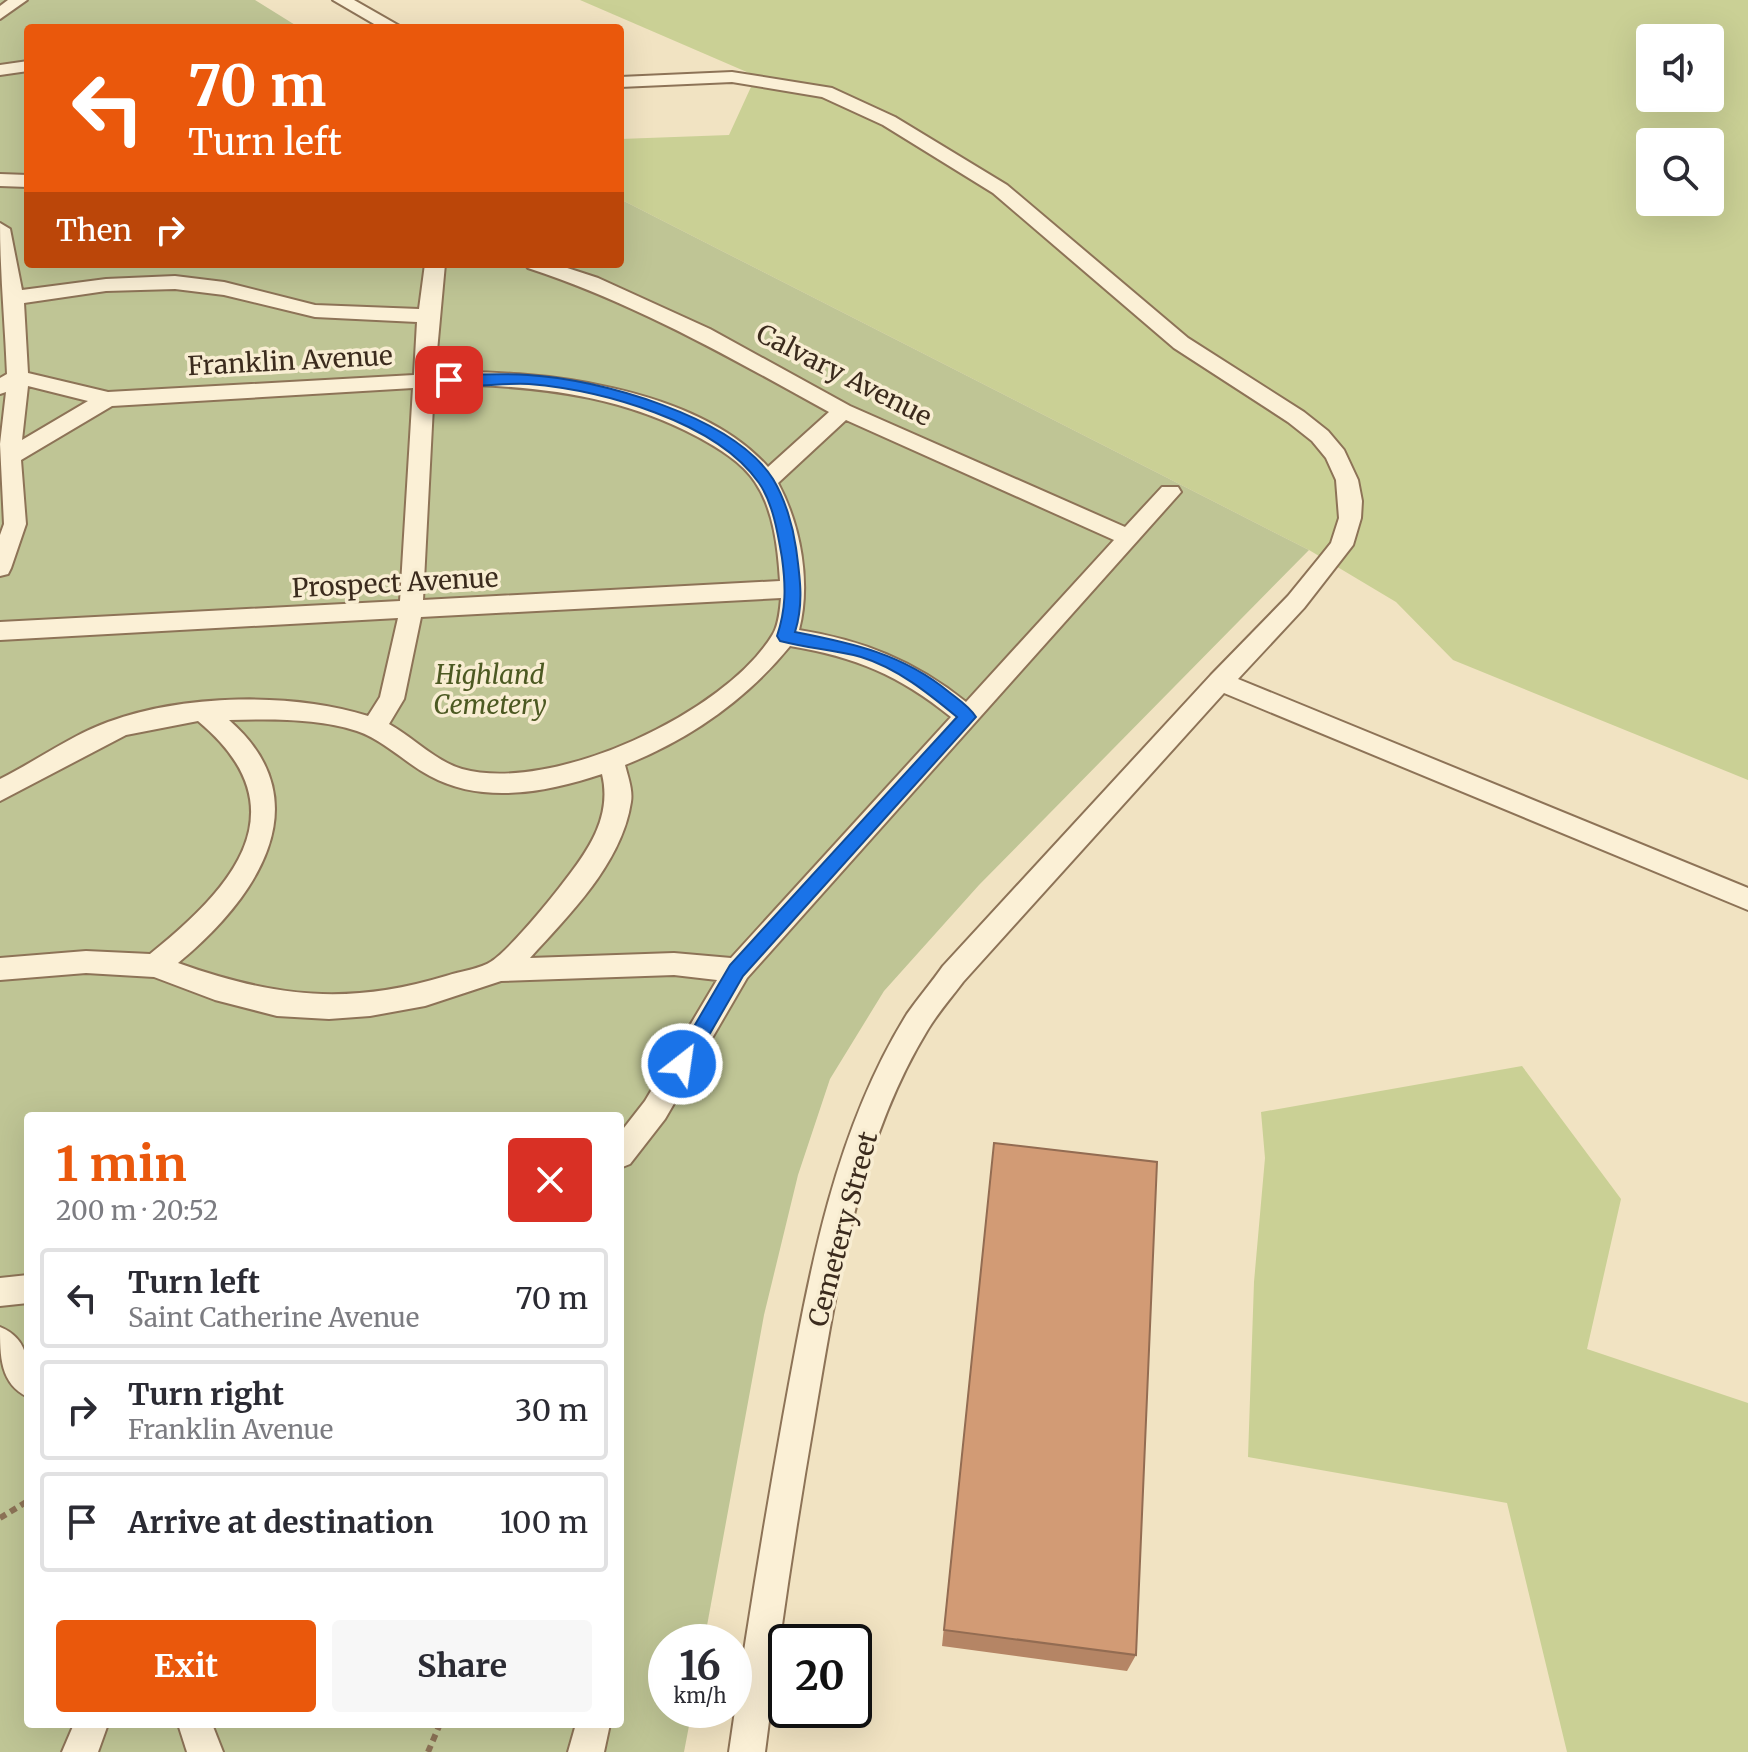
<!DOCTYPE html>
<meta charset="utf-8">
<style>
:root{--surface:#fff;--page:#f7f7f7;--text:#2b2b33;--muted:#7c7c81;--line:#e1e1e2;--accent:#ea580c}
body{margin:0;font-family:Merriweather,serif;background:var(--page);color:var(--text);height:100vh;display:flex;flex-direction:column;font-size:30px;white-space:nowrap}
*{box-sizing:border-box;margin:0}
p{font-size:26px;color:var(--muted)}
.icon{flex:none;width:44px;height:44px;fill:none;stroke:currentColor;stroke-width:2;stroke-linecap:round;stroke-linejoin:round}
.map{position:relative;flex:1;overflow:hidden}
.panel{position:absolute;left:24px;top:1112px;width:600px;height:616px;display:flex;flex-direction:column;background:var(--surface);border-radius:8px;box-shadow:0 8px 32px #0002}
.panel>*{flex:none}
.guide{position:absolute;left:24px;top:24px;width:600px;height:244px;border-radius:8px;box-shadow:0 8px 32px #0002;background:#ea580c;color:#fff;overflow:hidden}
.fabs{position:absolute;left:1636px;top:24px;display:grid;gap:16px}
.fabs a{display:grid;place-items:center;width:88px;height:88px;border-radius:8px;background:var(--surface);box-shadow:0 8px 32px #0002;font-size:40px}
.speed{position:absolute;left:648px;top:1624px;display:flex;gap:16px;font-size:40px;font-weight:700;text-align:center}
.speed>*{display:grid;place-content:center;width:104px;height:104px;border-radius:50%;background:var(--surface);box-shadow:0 8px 32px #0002;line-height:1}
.speed small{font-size:20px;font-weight:400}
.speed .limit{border:4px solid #111;border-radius:12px;background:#fff;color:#111}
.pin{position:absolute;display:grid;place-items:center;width:68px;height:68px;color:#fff;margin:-34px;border-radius:16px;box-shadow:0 4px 12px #0006}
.me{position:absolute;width:88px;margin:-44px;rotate:30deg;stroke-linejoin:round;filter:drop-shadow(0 0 6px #0008)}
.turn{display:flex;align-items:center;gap:28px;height:168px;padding:0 32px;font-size:36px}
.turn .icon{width:104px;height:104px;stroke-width:2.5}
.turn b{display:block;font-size:56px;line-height:68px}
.then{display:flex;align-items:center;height:76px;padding:0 32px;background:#0003;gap:16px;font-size:30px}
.round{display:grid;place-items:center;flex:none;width:84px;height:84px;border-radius:8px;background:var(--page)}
.summary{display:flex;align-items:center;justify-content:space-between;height:136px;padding:0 32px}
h1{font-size:48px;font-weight:700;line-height:60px;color:var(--accent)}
.primary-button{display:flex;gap:16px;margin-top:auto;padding:16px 32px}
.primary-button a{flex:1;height:92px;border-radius:8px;background:var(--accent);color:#fff;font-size:32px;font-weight:700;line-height:92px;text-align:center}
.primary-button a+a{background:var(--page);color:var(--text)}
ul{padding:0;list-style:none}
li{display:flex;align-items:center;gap:24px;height:100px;margin:0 16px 12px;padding:0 16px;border:4px solid var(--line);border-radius:8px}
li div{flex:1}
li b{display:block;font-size:30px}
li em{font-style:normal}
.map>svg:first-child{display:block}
</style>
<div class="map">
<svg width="1748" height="1752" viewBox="0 0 1748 1752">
<rect width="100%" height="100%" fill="#f1e3c2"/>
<!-- green -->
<g fill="#cad095" fill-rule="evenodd">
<path d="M 580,0 L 1748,0 L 1748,780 L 1453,660 L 1396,602 L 1309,550 L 620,199 L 620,139 L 729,135 L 756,76 ZM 1650,38 L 1710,38 L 1710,98 L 1650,98 ZM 1650,142 L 1710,142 L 1710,202 L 1650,202 Z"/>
<path d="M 1522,1066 L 1621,1199 L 1587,1349 L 1748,1403 L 1748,1752 L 1567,1752 L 1507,1503 L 1248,1457 L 1254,1282 L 1265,1158 L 1261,1112 Z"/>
</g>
<!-- cemetery -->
<path fill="#bfc595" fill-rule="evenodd" d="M 0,0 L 255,0 L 300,28 L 28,28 L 28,264 L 620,264 L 620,199 L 1309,550 L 979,885 L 884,991 L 830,1079 L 798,1175 L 764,1315 L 704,1642 L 666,1642 L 666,1710 L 692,1710 L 684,1752 L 0,1752 ZM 28,1116 L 620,1116 L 620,1724 L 28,1724 Z"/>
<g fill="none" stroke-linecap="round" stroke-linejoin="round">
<!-- service casing -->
<g stroke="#8d7357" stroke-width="4">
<g id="service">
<path d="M 8,0 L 27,0 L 0,19 L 0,6 Z"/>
<path d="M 333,0 L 354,0 L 403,28 L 381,28 Z"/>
<path d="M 28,61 L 28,71 L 0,75 L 0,65 Z"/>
<path d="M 732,72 L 832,88 L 895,117 L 1007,185 L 1188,338 L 1304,412 L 1328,431 L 1344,450 L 1358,480 L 1362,501 L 1361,518 L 1353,545 L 1304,608 L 1238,679 L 1748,888 L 1748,910 L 1224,693 L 963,982 C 951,998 937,1014 927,1031 C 857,1146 836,1291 814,1421 C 795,1531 779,1641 765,1752 L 729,1752 C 745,1640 763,1529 783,1417 C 808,1280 832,1135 907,1014 C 918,998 932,982 943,966 L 1211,675 L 1288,596 L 1319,558 L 1331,543 L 1339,518 L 1336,480 L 1326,458 L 1312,441 L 1288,422 L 1174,348 L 993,193 L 883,125 L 822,97 L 732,82 L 620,87 L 620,77 Z"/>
<path d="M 0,174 L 28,175 L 28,187 L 0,186 Z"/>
<path d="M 0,223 L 10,229 L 22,290 L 106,279 L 175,276 L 224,282 L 315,305 L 419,309 L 425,264 L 445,264 L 435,373 C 536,368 697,387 768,467 L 829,412 C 731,358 635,303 528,268 L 525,264 L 555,264 L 598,278 L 710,329 L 850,406 L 1125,527 L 1162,487 L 1178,487 L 1181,492 L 747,978 L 665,1119 L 630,1164 L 620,1168 L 620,1133 L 645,1101 L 717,980 L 674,975 L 501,981 L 425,1006 L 370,1016 L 329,1019 L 277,1016 L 215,1000 L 154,977 L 86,973 L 0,980 L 0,958 L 86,951 L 150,954 C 232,888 304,809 198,721 L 126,735 L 0,801 L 0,779 C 36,761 70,736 108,722 C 183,694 292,692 368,716 L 380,697 L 398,618 L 0,640 L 0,622 L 400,601 L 413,388 L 112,406 L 21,460 L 26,524 L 11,568 L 8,574 L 0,576 L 0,535 L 4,524 L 0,444 L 6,392 L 0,394 L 0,378 L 7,374 C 5,323 0,274 0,223 ZM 175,289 L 224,295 L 315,317 L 417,322 L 414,375 L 108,392 L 28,373 L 24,303 L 106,291 ZM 474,385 C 554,388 626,399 698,437 C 718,448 742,462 755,482 C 774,510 778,549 780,581 L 423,600 L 434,387 ZM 28,386 L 88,401 L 22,440 ZM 846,420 L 1114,540 L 966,702 C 915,661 862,640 799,630 C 811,583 801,526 778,483 ZM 781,598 C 780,609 779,624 773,634 C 726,713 552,794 462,769 C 435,761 413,737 389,724 L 404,699 L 421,617 ZM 790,646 C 856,657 899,675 951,717 L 731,958 L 674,953 L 530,958 C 569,915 622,863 631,802 C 633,790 628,777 625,765 C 690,739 746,700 790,646 ZM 229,720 C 270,719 318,718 357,731 C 384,740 405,763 430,776 C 483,805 548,792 602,774 C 612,815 590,848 566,879 C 551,899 511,948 492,961 C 481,969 460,971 446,976 C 348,1006 273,997 178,963 C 254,900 324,803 229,720 Z"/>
<path d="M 28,1275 L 28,1303 L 0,1306 L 0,1278 Z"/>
<path d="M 0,1327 C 32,1340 28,1369 28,1397 C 0,1384 0,1356 0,1327 Z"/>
<path d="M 74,1724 L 108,1724 L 98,1752 L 62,1752 Z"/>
<path d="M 178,1724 L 212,1724 L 223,1752 L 187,1752 Z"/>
<path d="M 576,1724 L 610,1724 L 604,1752 L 568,1752 Z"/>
</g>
</g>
<!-- path -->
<g stroke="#8d7357" stroke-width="6" stroke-dasharray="7 5" stroke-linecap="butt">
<path d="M 0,1518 L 28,1501"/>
<path d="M 428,1752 L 440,1724"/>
</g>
<!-- service -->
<use href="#service" fill="#fbf0d6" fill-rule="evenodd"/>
</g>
<!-- wall -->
<path fill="#b58565" d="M 994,1143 L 1136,1655 L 1127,1671 L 942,1646 Z"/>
<!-- building -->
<path fill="#d29b75" stroke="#936c52" stroke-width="2" d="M 994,1143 L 1157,1162 L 1136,1655 L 944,1630 Z"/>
<!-- route -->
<path fill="#1a73e8" stroke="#114b97" stroke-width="2" d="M 449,375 C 475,375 502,373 528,375 C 599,379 733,416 773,479 C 785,499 793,526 796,548 C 800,578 804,603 795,632 C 852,643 903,654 949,692 C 958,699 970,707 976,717 L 743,976 L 689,1070 L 682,1072 L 675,1070 L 672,1064 L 730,965 L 957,717 C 928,693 897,668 861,657 C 834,650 806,648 780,641 L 777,636 C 786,609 786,587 782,558 C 778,534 773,503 759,483 C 716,421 601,390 529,384 C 501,382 471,390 444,383 L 441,380 Z"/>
<g text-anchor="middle" stroke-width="7" stroke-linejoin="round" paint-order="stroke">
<!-- street labels -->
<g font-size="26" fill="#3b2b1d" stroke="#f8edd2">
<text transform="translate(290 361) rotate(-3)" y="9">Franklin Avenue</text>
<text transform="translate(844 375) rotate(27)" y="9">Calvary Avenue</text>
<text transform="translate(395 583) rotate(-3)" y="9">Prospect Avenue</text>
<text transform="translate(843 1229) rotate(-75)" y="9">Cemetery Street</text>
</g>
<!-- park labels -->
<g font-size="26" font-style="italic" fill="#4c5922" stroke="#f8edd2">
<text x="490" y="684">Highland<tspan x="490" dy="30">Cemetery</tspan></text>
</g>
</g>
</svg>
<div class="fabs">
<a><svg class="icon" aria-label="sound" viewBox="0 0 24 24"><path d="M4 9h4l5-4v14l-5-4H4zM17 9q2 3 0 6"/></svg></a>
<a><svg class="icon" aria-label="search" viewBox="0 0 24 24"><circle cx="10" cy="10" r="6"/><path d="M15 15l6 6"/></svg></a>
</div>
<div class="speed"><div>16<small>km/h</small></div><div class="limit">20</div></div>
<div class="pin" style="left:449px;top:380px;background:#d93025"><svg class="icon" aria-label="arrive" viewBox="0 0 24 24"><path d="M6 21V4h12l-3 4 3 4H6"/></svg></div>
<svg class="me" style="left:682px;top:1064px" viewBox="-20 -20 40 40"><circle r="17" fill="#1a73e8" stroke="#fff" stroke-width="3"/><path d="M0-11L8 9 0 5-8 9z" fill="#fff"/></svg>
<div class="guide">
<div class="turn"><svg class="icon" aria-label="left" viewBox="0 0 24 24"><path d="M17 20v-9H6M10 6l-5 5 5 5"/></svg><div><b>70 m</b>Turn left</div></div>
<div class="then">Then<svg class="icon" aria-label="right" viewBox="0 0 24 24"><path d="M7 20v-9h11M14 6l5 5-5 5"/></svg></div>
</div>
<section class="panel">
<div class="summary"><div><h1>1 min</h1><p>200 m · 20:52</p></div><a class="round" style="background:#d93025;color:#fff"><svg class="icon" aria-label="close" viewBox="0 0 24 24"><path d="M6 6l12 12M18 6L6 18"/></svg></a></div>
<ul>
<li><svg class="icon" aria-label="left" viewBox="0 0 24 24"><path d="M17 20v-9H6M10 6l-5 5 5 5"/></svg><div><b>Turn left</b><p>Saint Catherine Avenue</p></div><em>70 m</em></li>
<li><svg class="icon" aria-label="right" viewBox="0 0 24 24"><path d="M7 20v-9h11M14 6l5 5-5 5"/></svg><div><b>Turn right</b><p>Franklin Avenue</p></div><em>30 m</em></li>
<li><svg class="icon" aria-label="arrive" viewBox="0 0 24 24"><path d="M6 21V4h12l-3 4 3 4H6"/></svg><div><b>Arrive at destination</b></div><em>100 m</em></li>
</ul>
<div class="primary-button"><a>Exit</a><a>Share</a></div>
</section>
</div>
